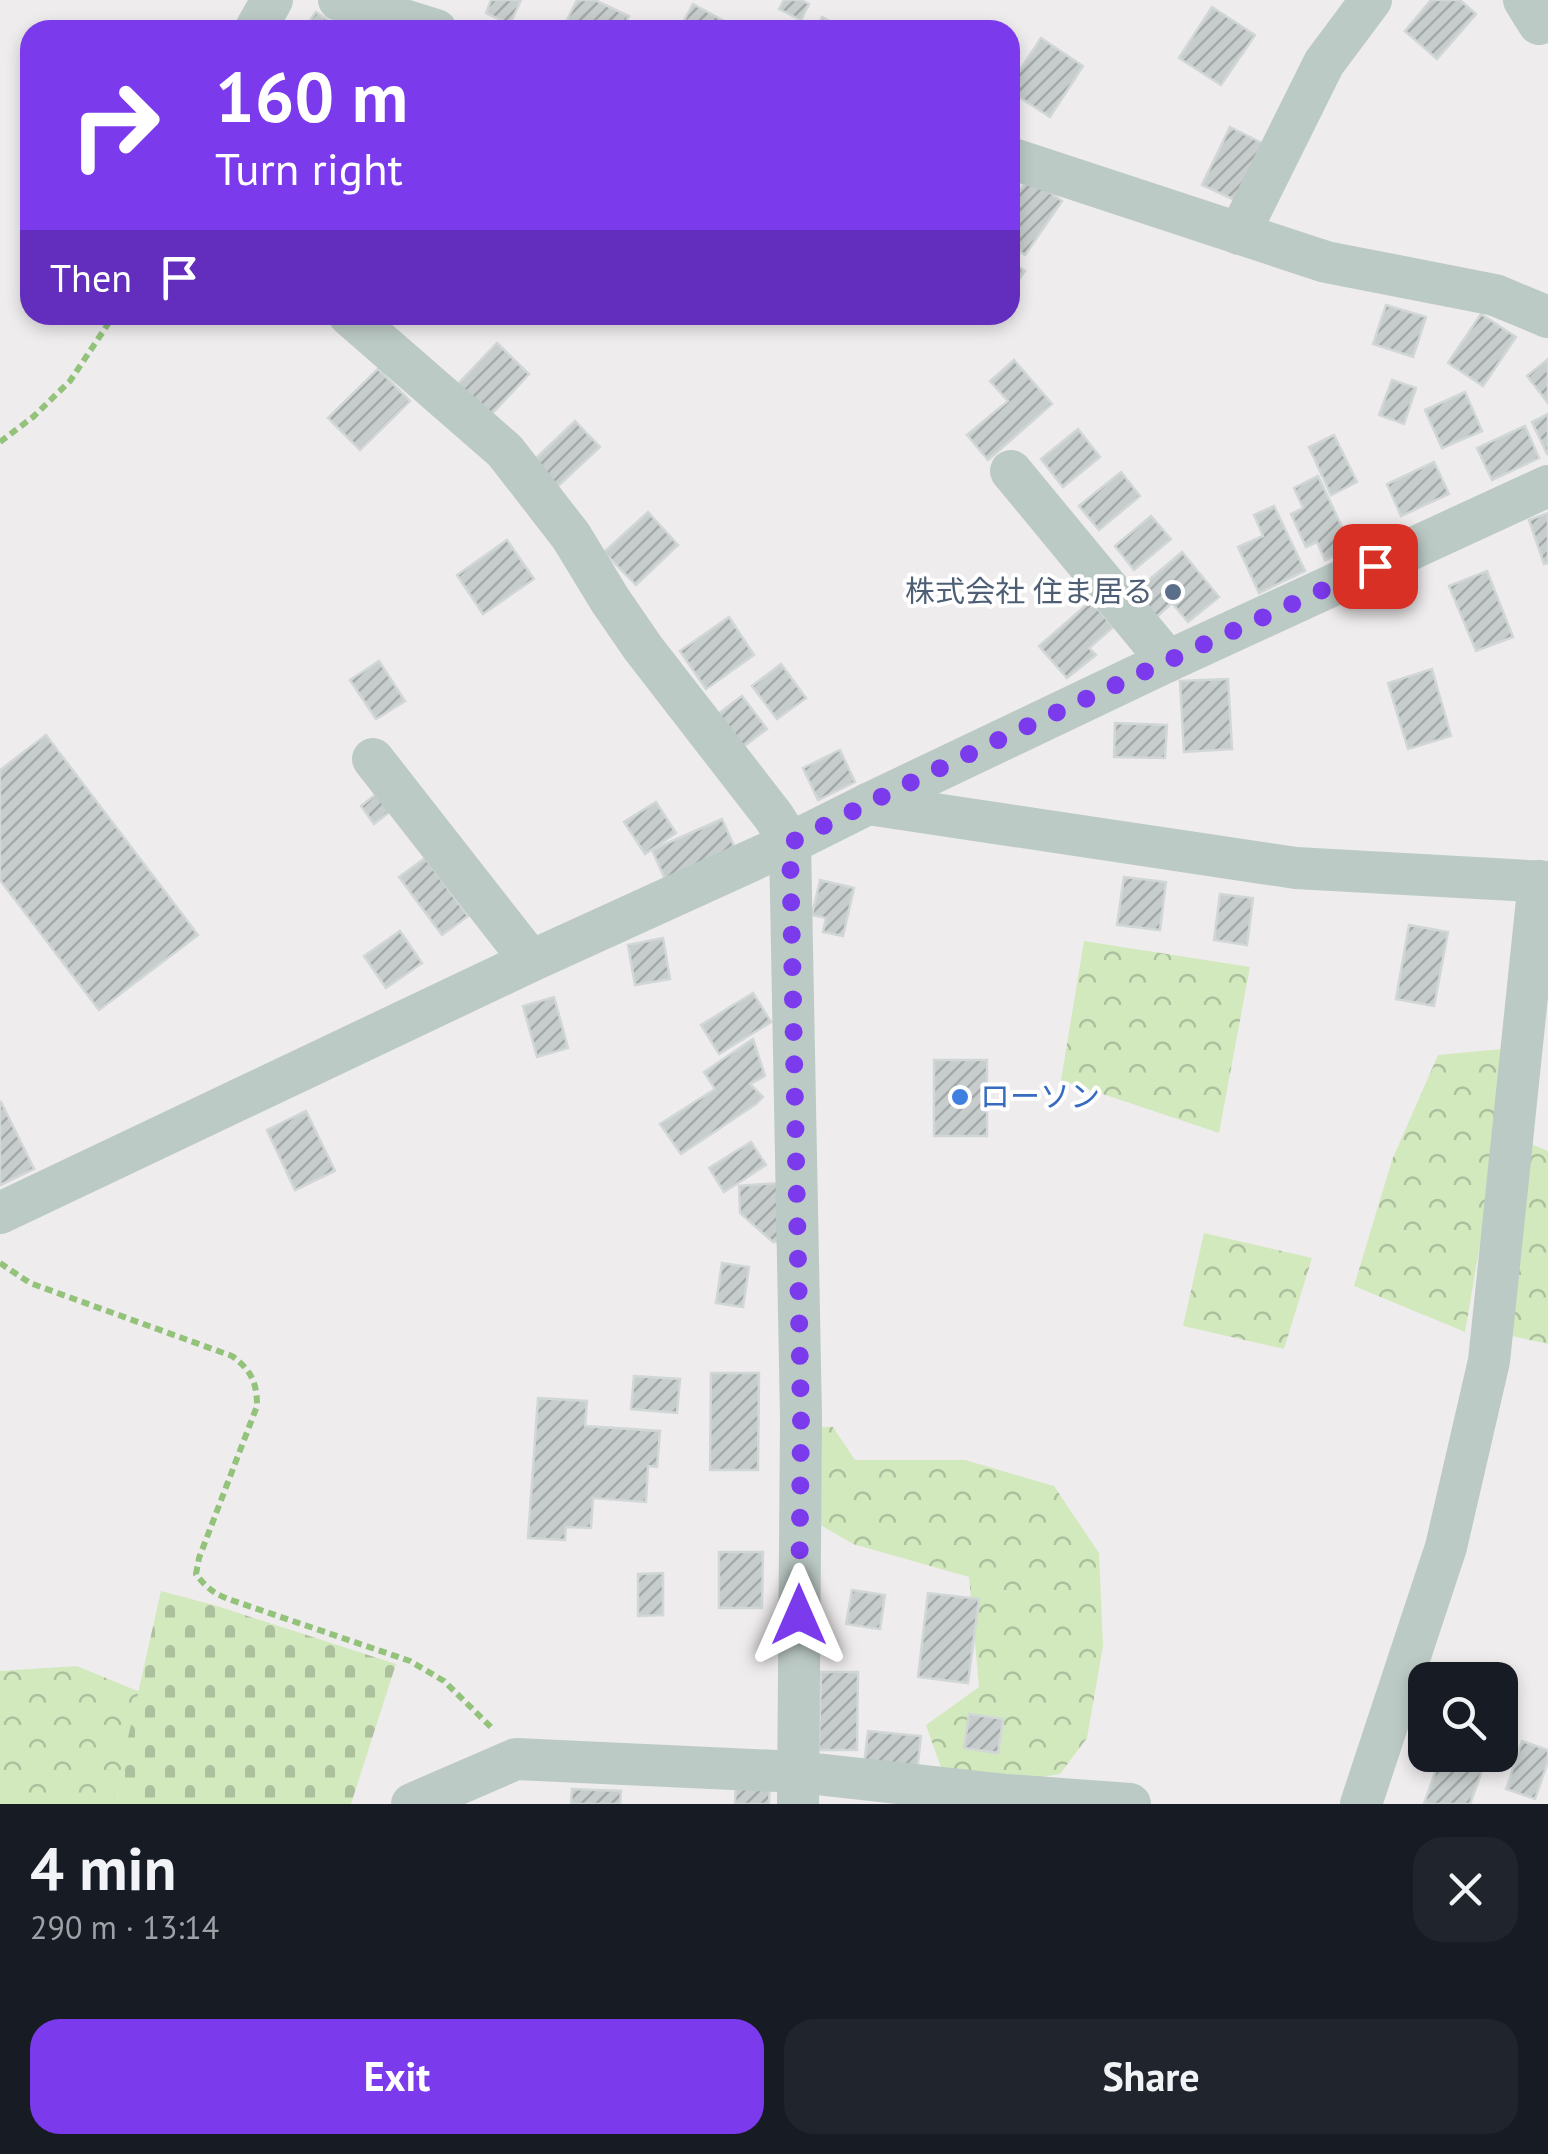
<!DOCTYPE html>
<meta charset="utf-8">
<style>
:root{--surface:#171b24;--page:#20242c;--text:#f1f3f6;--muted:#9ea1a6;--accent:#7c3aed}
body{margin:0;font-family:"PT Sans","Noto Sans JP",sans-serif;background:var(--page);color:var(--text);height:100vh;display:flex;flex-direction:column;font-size:38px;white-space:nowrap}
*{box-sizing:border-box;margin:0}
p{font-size:32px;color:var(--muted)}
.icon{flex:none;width:55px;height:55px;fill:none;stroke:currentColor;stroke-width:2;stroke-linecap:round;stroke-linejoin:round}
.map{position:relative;height:1804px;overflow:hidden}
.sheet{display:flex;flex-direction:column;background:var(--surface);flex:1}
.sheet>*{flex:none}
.banner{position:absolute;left:20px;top:20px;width:1000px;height:305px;border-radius:30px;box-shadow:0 5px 15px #0003;background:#7c3aed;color:#fff;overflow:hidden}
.tools{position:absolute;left:1408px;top:1662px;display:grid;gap:20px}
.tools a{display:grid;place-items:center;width:110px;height:110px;border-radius:20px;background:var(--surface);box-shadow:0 5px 15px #0003;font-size:50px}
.pin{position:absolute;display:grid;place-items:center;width:85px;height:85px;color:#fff;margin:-42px;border-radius:20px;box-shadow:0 5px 15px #0006}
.me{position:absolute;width:110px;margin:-55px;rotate:0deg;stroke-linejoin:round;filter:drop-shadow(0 0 8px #0008)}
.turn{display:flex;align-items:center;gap:35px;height:210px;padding:0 30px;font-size:45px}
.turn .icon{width:130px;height:130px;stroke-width:2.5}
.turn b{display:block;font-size:70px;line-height:85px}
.then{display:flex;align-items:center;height:95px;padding:0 30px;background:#0003;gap:20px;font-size:38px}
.round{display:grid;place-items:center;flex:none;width:105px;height:105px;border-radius:30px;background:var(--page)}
.headline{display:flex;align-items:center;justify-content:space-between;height:170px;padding:0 30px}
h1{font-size:60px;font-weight:700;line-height:75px}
.primary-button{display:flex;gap:20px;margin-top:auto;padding:20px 30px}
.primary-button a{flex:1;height:115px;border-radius:30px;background:var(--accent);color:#fff;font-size:40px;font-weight:700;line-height:115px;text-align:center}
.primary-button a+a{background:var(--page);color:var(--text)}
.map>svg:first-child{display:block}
</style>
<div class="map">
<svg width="1548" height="1804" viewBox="0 0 1548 1804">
<defs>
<pattern id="forest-crowns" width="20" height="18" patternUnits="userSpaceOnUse" patternTransform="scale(2.5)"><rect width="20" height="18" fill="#d2e9be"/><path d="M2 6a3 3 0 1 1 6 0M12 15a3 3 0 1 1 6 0" fill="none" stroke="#acc09d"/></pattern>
<pattern id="cemetery-stones" width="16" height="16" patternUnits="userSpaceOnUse" patternTransform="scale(2.5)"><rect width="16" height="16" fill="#d2e9be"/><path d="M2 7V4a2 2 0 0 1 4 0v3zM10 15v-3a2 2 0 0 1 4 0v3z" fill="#acc09d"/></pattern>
<pattern id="building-hatch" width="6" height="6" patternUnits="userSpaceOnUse" patternTransform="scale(2.5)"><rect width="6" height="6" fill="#c7cdcc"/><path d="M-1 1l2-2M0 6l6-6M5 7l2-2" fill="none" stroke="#a3a9a8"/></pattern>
</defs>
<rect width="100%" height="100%" fill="#efecee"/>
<!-- forest -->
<g fill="url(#forest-crowns)">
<path d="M 1084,941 L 1250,967 L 1219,1133 L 1061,1080 Z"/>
<path d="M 1502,1049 L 1484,1221 L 1465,1332 L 1354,1286 L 1392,1160 L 1438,1055 Z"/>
<path d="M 1531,1144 L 1548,1151 L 1548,1344 L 1512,1336 Z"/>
<path d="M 1204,1233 L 1312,1258 L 1284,1349 L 1183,1326 Z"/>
<path d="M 810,1427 L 833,1427 L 855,1460 L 965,1460 L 1054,1486 L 1099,1553 L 1103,1646 L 1087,1738 L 1060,1774 L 1020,1781 L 942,1770 L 926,1725 L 979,1687 L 969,1577 L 853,1544 L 812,1520 Z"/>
<path d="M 77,1666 L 152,1697 L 127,1804 L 0,1804 L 0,1671 Z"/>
</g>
<!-- cemetery -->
<path fill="url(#cemetery-stones)" d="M 161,1591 L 217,1606 L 396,1664 L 351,1804 L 113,1804 Z"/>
<!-- building -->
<g fill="url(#building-hatch)" stroke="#d1d7d6" stroke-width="2.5">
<path d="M 491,0 L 521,0 L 510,24 L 486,13 Z"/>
<path d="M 577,0 L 595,0 L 629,16 L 622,29 L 625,30 L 562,30 Z"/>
<path d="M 784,0 L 801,0 L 809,4 L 801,20 L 779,9 Z"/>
<path d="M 1431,0 L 1460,0 L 1476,14 L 1437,59 L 1405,31 Z"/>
<path d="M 693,4 L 733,26 L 730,30 L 679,30 Z"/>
<path d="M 1212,7 L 1255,35 L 1221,85 L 1179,58 Z"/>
<path d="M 316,12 L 343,30 L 303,30 Z"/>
<path d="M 822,17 L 847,30 L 816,30 Z"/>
<path d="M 1041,38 L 1083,66 L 1050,117 L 1010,91 L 1010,85 Z"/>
<path d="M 1230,127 L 1268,146 L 1241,203 L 1202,185 Z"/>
<path d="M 1029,178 L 1062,201 L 1025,255 L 1010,244 L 1010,206 Z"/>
<path d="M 1010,261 L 1025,271 L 1010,292 Z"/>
<path d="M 1386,305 L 1426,317 L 1413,357 L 1373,344 Z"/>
<path d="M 1481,314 L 1516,337 L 1483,386 L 1448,363 Z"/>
<path d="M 497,343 L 529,374 L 489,417 L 456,386 Z"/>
<path d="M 1548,359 L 1548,403 L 1527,376 Z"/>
<path d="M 1014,360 L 1052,404 L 988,460 L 967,435 L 1008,401 L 990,381 Z"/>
<path d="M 378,369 L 410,401 L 360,450 L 328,418 Z"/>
<path d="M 1392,380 L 1416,388 L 1404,424 L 1379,415 Z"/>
<path d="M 1465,392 L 1482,431 L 1442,448 L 1425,410 Z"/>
<path d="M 1548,414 L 1548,454 L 1547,454 L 1532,422 Z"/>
<path d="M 575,421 L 600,447 L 557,487 L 533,461 Z"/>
<path d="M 1525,426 L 1539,458 L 1492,480 L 1477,448 Z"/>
<path d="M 1078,429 L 1100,457 L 1063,487 L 1041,459 Z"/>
<path d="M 1334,435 L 1357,482 L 1331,495 L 1309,447 Z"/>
<path d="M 1434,462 L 1449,494 L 1401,516 L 1387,484 Z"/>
<path d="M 1121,472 L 1140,496 L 1099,530 L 1079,506 Z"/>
<path d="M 1318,476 L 1352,548 L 1325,560 L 1317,542 L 1306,547 L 1291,514 L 1303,508 L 1294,488 Z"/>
<path d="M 1274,506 L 1305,571 L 1259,593 L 1238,547 L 1263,536 L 1254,515 Z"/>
<path d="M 648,512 L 678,545 L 636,585 L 604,552 Z"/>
<path d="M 1548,513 L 1548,563 L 1544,564 L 1529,520 Z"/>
<path d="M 1151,516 L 1171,539 L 1134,570 L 1115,546 Z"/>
<path d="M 507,540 L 534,579 L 483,614 L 457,575 Z"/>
<path d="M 1182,552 L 1219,597 L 1188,622 L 1172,603 L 1151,622 L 1130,596 Z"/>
<path d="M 1487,571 L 1513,637 L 1476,651 L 1449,586 Z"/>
<path d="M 1091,601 L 1113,627 L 1089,648 L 1096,655 L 1067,678 L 1039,646 Z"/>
<path d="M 729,617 L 754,655 L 706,689 L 680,651 Z"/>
<path d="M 379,661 L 405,701 L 376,719 L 350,680 Z"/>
<path d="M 781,664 L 806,698 L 777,719 L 752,686 Z"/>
<path d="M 1432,669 L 1451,736 L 1408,749 L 1388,683 Z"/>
<path d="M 1228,679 L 1232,749 L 1184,752 L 1180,681 Z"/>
<path d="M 742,696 L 767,729 L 739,750 L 714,717 Z"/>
<path d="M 1115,723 L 1167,725 L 1165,758 L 1114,757 Z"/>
<path d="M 46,735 L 198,935 L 99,1010 L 0,880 L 0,770 Z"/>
<path d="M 840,750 L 855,782 L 818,800 L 803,768 Z"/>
<path d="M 379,792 L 392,810 L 374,824 L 361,806 Z"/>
<path d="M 656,802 L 676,833 L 645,854 L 624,822 Z"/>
<path d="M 722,819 L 735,848 L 665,879 L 652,850 Z"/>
<path d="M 425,858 L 468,916 L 442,935 L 399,877 Z"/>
<path d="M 1124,877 L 1166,882 L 1160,930 L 1117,925 Z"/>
<path d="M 820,880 L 854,888 L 843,936 L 823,932 L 826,918 L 812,915 Z"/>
<path d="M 1220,894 L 1253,898 L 1247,945 L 1214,940 Z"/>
<path d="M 1409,925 L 1448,932 L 1434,1006 L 1396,999 Z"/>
<path d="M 400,931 L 422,963 L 386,988 L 364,956 Z"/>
<path d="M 663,938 L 670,979 L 635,985 L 628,945 Z"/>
<path d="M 753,993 L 771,1022 L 719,1054 L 701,1025 Z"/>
<path d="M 554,997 L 568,1048 L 537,1057 L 523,1006 Z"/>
<path d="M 753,1039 L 765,1076 L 750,1084 L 763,1097 L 756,1104 L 681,1154 L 660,1124 L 715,1089 L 704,1072 Z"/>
<rect x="934" y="1060" width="53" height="76"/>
<path d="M 1,1102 L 34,1169 L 0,1185 L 0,1103 Z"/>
<path d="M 306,1111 L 335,1171 L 295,1190 L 267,1130 Z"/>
<path d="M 751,1142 L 766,1165 L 724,1192 L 709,1168 Z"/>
<path d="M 778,1183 L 782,1242 L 773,1242 L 740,1213 L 739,1186 Z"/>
<path d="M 722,1263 L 749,1267 L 743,1307 L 716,1303 Z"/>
<path d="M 711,1373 L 759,1373 L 758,1470 L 710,1470 Z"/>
<path d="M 634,1376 L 680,1379 L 677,1413 L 631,1409 Z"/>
<path d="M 538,1398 L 587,1401 L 585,1426 L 660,1431 L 657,1467 L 648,1466 L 646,1502 L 593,1498 L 591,1528 L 566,1527 L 565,1540 L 528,1538 Z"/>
<path d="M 719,1552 L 763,1552 L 762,1608 L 719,1608 Z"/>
<path d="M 663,1573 L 663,1615 L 638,1616 L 638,1574 Z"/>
<path d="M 852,1590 L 885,1595 L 880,1629 L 846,1624 Z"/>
<path d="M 928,1593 L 979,1599 L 968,1683 L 918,1677 Z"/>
<path d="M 821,1672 L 858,1672 L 857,1750 L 819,1750 Z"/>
<path d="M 969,1714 L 1003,1719 L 998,1753 L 964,1748 Z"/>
<path d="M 868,1731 L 921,1736 L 917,1771 L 864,1765 Z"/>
<path d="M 1522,1741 L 1548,1750 L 1548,1761 L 1535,1799 L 1506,1789 Z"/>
<path d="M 1441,1755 L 1488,1755 L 1470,1804 L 1424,1804 Z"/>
<path d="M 736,1779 L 770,1781 L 769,1804 L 735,1804 Z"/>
<path d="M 572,1789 L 621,1791 L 620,1804 L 571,1804 Z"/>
</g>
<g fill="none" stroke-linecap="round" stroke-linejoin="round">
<!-- path -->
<g stroke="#93c27a" stroke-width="6" stroke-dasharray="8 5" stroke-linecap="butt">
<path d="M 0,442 L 33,417 L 70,381 L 114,315"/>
<path d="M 0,1263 L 30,1283 L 232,1356 C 251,1370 257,1382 257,1406 L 199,1558 L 196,1574 C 207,1589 216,1595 234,1601 L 410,1661 L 444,1681 L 494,1730"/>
</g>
<!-- minor -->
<g stroke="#bccac5" stroke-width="42">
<path d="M 339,0 L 436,30"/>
<path d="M 1524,0 L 1539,24"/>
<path d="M 255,30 L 272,0"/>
<path d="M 1010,158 L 1326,262 L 1495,295 L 1548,317"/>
<path d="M 1239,234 L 1324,63 L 1371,0"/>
<path d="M 349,315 L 505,451 L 571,536 L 610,600 L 643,648 L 774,817 L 790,843"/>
<path d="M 1011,471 L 1168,661"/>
<path d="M 373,759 L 531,961"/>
<path d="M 868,804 L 1296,868 L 1548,882"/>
<path d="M 790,843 L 801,1418 L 798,1804"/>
<path d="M 0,1213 L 531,961 L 790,843 L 868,804 L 1168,661 L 1548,486"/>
<path d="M 412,1804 L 516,1759 L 798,1772 L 1007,1795 L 1130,1804"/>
<path d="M 1361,1804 L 1446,1547 L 1489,1361 L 1539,881"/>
</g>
</g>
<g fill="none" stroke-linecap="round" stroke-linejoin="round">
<!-- route -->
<path stroke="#7c3aed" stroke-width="18" stroke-dasharray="0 32.4" d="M 799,1615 L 801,1418 L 790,843 C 982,744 1179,656 1375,566"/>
</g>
<!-- markers -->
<circle fill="#5c6f8a" stroke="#fff" stroke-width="4" cx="1173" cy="592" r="10"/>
<circle fill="#3f7fe0" stroke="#fff" stroke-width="4" cx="960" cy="1097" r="10"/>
<g text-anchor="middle" stroke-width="8" stroke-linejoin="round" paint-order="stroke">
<!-- service labels -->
<g font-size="30" fill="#4e5e75" stroke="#fff" text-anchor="end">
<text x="1153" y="602">株式会社 住ま居る</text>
</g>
<!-- shop labels -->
<g font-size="30" fill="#366cbe" stroke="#fff" text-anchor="start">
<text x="980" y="1107">ローソン</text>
</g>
</g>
</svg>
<div class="tools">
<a><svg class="icon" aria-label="search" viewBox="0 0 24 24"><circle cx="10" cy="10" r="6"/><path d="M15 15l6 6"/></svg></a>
</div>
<div class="pin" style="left:1375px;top:566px;background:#d93025"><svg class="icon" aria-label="arrive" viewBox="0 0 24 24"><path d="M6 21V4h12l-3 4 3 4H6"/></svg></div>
<svg class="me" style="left:799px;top:1615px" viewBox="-20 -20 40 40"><path d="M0-17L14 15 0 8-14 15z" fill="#7c3aed" stroke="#fff" stroke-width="4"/></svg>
<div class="banner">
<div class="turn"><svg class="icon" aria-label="right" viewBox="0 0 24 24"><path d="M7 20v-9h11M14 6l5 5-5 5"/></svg><div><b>160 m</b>Turn right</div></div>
<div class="then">Then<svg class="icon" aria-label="arrive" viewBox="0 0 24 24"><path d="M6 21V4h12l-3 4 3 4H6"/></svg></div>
</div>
</div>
<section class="sheet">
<div class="headline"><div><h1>4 min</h1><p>290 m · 13:14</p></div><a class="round"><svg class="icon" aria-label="close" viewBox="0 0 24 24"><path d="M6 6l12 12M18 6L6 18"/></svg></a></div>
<div class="primary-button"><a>Exit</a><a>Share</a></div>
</section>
